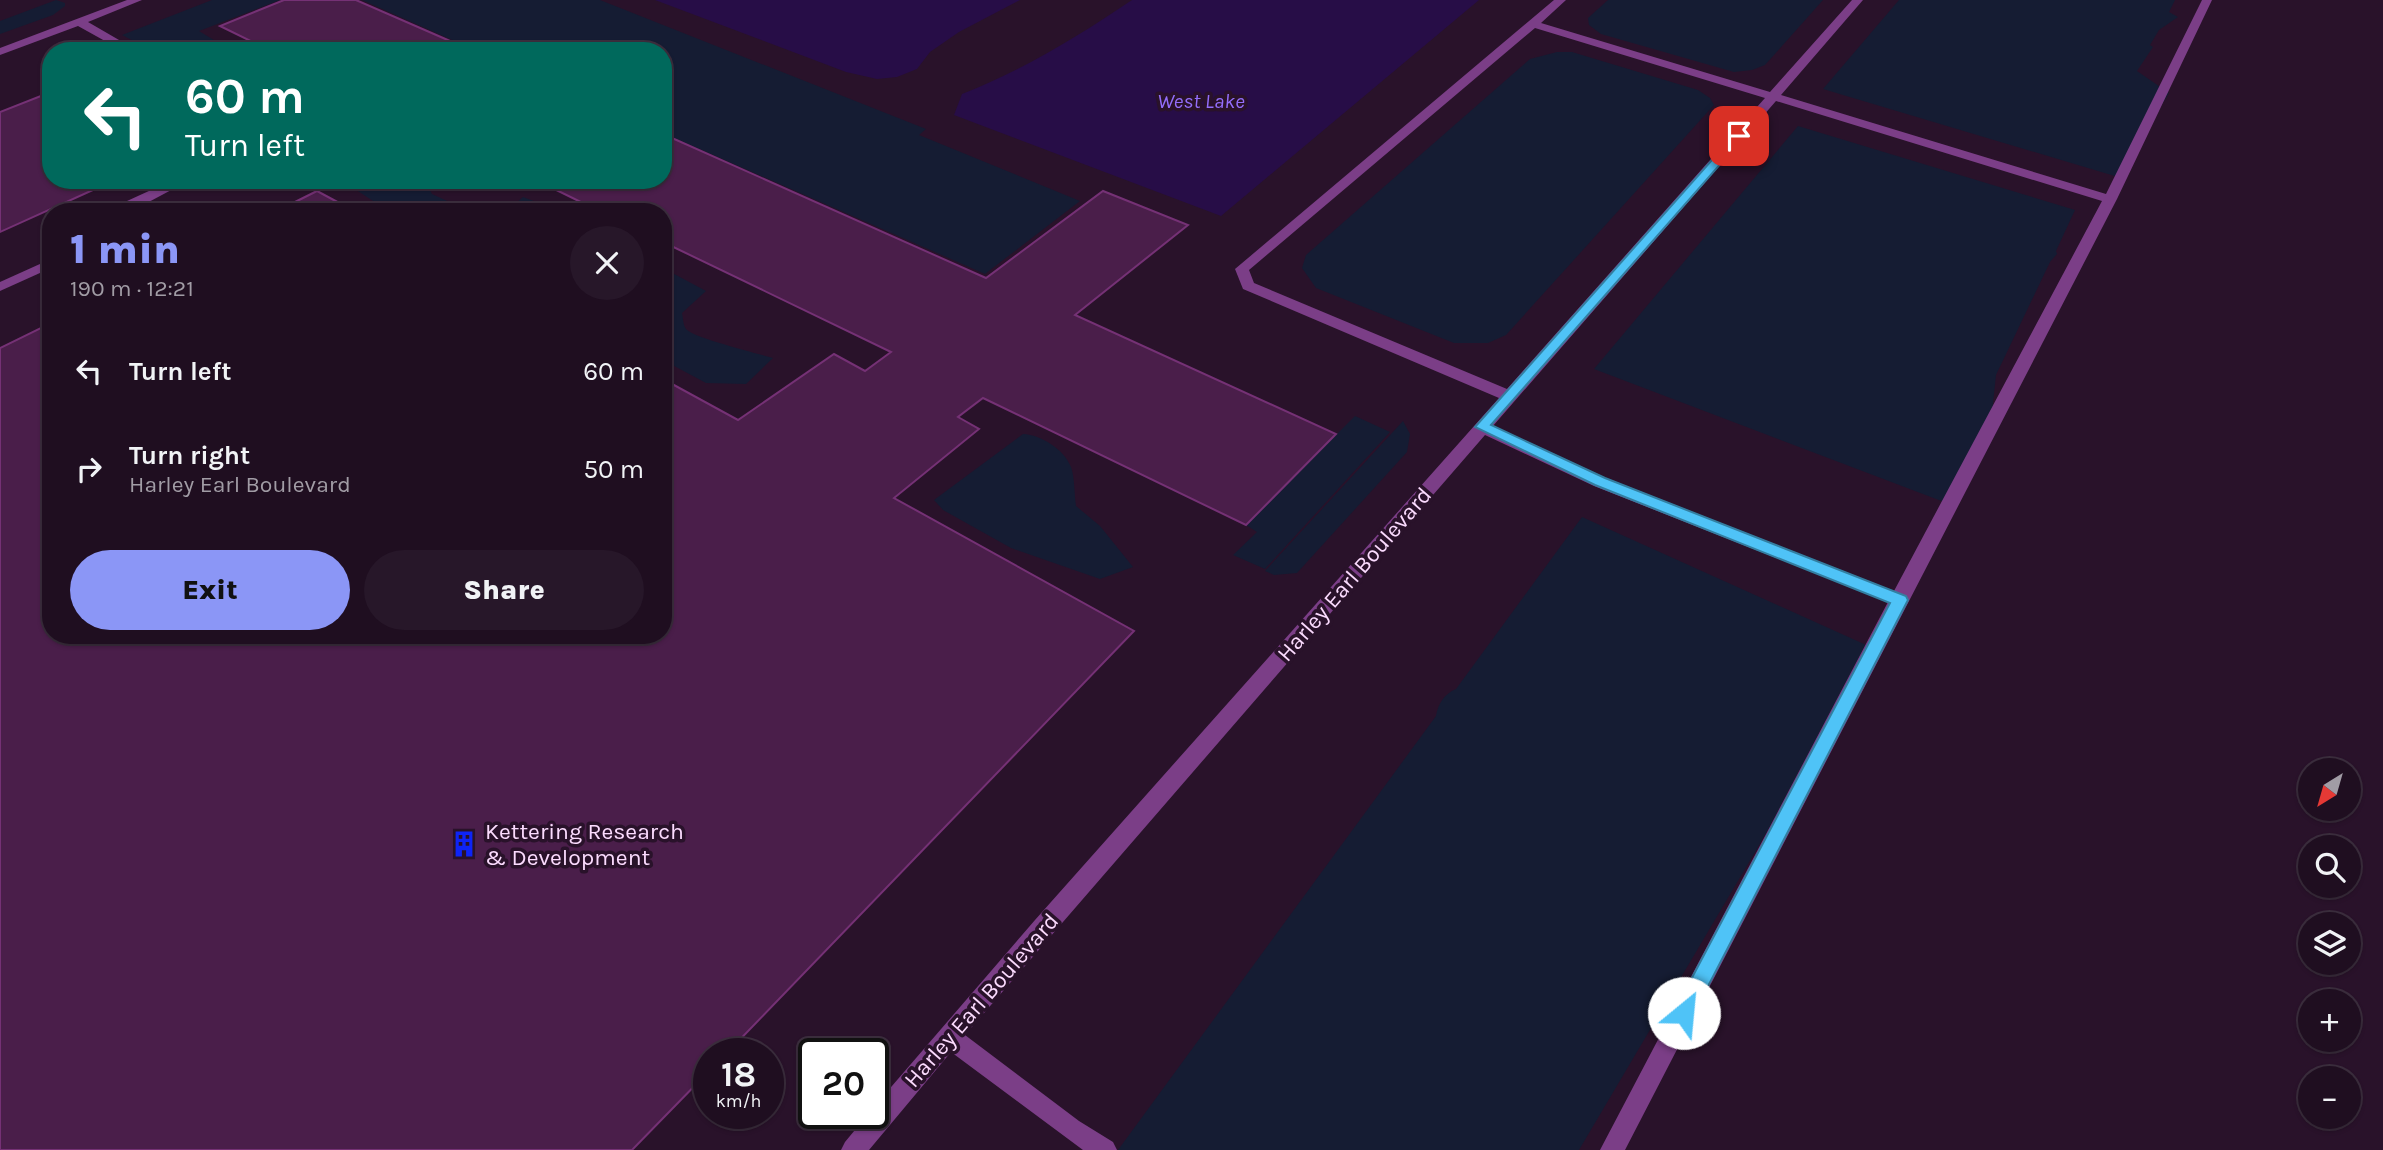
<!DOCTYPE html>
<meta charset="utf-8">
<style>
:root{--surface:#1f0e20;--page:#271729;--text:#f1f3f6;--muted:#a19ca5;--line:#3c2e3e;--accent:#8b96f6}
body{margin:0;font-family:Karla,sans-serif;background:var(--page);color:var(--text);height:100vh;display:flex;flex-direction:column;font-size:26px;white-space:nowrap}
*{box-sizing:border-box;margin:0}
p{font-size:23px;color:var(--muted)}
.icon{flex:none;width:38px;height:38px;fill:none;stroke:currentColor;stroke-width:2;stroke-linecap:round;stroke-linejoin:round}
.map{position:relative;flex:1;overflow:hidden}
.details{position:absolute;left:42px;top:203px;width:630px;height:441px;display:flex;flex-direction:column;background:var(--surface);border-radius:28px;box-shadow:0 2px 5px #0004,0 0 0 2px var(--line)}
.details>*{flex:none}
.top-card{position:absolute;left:42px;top:42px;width:630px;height:147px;border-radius:28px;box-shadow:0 2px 5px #0004,0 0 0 2px var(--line);background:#00695c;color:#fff;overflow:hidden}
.needle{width:46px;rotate:217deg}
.fabs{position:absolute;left:2298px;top:758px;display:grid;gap:14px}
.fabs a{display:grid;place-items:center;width:63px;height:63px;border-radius:50%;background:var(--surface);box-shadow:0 2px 5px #0004,0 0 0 2px var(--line);font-size:35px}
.speed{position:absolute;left:693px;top:1038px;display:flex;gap:14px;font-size:35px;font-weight:700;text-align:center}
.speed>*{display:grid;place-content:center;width:91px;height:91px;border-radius:50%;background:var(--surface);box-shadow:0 2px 5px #0004,0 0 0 2px var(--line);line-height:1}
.speed small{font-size:18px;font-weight:400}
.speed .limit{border:4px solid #111;border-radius:10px;background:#fff;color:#111}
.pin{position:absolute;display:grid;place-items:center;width:60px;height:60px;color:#fff;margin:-30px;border-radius:14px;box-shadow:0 4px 10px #0006}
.me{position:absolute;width:77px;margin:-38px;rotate:28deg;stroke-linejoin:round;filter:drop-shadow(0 0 5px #0008)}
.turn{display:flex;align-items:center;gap:24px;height:147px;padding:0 28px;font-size:32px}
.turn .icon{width:91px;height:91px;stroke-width:2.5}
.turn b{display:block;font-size:49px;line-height:60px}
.round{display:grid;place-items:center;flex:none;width:74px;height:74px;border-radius:37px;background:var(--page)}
.headline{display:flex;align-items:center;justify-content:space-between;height:119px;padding:0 28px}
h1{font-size:42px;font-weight:800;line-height:52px;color:var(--accent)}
.action{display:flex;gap:14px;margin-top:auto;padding:14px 28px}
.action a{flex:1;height:80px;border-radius:42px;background:var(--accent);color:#111;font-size:28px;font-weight:800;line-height:80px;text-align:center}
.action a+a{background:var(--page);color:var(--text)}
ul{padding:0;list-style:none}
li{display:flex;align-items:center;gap:21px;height:98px;padding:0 28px}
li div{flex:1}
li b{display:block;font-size:26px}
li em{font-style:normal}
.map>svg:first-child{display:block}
</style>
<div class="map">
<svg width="2383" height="1150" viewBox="0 0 2383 1150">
<rect width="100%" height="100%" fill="#29122a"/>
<!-- green -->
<g fill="#151c33">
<path d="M 56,0 L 65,3 L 65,6 L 53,15 L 0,34 L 0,21 Z"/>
<path d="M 212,0 L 280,0 L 199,31 L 232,51 L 153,51 L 122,35 Z"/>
<path d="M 362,0 L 600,0 L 926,129 L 919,135 L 1080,201 L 985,274 L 663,133 L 663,51 L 477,51 Z"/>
<path d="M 1608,0 L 1823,0 L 1765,65 L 1752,70 L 1734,72 L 1601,34 L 1589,25 L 1588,18 Z"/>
<path d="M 1899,0 L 2175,0 L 2169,12 L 2178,17 L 2159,30 L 2150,45 L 2153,47 L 2137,71 L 2169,93 L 2118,177 L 1823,89 Z"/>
<path d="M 1557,52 L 1572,52 L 1698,90 L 1710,98 L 1714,105 L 1506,335 L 1488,343 L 1454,343 L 1316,288 L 1302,268 L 1306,255 L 1530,59 Z"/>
<path d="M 1798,126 L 2075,210 L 2056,251 L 2057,254 L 2050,262 L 1996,375 L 1992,413 L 1944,502 L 1594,369 Z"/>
<path d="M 341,180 L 425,180 L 432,194 L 471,212 L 390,212 Z"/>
<path d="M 523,197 L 563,212 L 506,212 Z"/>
<path d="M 663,268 L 706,291 L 682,313 C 683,317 683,325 686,329 C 691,337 759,354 773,358 L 746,384 L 706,383 L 663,360 Z"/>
<path d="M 1355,416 L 1390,432 L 1265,569 L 1233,555 L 1257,532 L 1246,525 Z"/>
<path d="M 1403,421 L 1410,434 L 1407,452 L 1297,573 L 1274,575 L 1265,571 Z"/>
<path d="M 1023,434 C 1041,435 1064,449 1071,467 C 1075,479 1074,493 1076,506 L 1100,526 L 1133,567 L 1100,579 L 1011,548 L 943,510 L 934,500 Z"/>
<path d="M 1582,517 L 1875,649 L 1579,1150 L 1118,1150 L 1436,716 C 1438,704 1444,694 1456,689 Z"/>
</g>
<!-- water -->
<g fill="#270d47">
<path d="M 655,0 L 1020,0 L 959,32 L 930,52 L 917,69 L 897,77 L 877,79 L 846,72 Z"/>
<path d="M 1132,0 L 1479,0 L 1221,216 L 954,115 L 962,94 C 1023,70 1079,36 1132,0 Z"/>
</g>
<!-- building -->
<g fill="#4a1e4a" stroke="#753175" stroke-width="2">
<path d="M 284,0 L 356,0 L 473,51 L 271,51 L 220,26 Z"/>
<path d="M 51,92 L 51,180 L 115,180 L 0,232 L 0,112 Z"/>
<path d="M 663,134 L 986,278 L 1103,191 L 1188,225 L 1075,315 L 1336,434 L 1246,525 L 983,398 L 958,417 L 979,429 L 894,498 L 1134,631 L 726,1054 L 709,1054 L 709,1071 L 632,1150 L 0,1150 L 0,348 L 51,323 L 51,635 L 663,635 L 663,379 L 738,420 L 834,354 L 865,371 L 891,352 L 663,242 L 663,212 L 601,212 L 536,180 L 663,180 Z"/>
<path d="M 317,191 L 356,212 L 275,212 Z"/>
</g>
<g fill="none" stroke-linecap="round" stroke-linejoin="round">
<!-- minor -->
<g fill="#7b3e87" fill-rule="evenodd">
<path d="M 127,0 L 142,0 L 88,22 L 138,51 L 123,51 L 78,26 L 0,55 L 0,48 Z"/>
<path d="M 1554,0 L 1566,0 L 1541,23 L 1770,92 L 1852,0 L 1863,0 L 1781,95 L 2106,194 L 2202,0 L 2212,0 L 2117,199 L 1625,1150 L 1600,1150 L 1888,602 L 1594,486 L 1485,435 L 965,1035 L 1079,1121 L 1113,1142 L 1117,1150 L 1083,1150 L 951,1052 L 869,1150 L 841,1150 L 845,1142 L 869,1113 L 873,1113 L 873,1108 L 1035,920 L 1499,398 L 1243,289 L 1235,269 ZM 1535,28 L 1765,98 L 1507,389 L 1254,283 L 1249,270 ZM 1776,101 L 2102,201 L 1894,591 L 1606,478 L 1493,426 Z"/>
<path d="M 173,180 L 190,180 L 130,212 L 114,212 L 127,201 Z"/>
<path d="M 51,259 L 51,268 L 0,291 L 0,282 Z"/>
</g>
</g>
<!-- route -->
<path fill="#4fc3f7" stroke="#337fa1" stroke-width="2" d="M 1735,134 L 1745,136 L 1491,425 L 1605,478 L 1906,596 L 1908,600 L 1691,1019 L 1684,1022 L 1677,1019 L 1674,1013 L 1677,1006 L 1890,603 L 1595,485 L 1475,427 Z"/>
<!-- icons -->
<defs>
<g id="building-bare" transform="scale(2.1)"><path d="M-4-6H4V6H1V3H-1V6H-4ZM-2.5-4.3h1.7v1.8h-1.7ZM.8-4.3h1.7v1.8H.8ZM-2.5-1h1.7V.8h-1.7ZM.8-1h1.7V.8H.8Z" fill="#0e24f7" stroke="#29122a" stroke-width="2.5" paint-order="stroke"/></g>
</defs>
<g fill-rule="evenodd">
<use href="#building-bare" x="464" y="844"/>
</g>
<g text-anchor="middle" stroke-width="7" stroke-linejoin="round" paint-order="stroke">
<!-- far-water labels -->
<g font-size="21" font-style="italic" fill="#936dfa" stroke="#29122a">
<text x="1201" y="108">West Lake</text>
</g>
<!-- street labels -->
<g font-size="23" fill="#fbdbfe" stroke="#29122a">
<text transform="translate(1354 574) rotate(-49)" y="8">Harley Earl Boulevard</text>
<text transform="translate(981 1000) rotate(-49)" y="8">Harley Earl Boulevard</text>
</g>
<!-- poi labels -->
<g font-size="23" fill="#fbdbfe" stroke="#29122a" text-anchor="start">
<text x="485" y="839">Kettering Research<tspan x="485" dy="26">&amp; Development</tspan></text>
</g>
</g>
</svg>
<div class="fabs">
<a><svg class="needle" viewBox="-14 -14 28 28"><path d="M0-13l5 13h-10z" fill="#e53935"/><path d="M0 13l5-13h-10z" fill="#a19ca5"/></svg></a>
<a><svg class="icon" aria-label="search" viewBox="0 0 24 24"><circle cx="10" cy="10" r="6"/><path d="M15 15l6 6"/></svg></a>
<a><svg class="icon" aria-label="layers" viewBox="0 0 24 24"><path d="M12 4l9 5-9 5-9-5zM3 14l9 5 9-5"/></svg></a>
<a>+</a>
<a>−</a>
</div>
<div class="speed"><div>18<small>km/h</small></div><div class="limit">20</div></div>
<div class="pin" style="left:1739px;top:136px;background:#d93025"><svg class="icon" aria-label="arrive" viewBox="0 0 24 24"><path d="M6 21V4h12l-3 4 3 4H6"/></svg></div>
<svg class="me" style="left:1684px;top:1013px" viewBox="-20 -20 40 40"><circle r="19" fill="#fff"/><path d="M0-13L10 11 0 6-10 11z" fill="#4fc3f7"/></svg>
<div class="top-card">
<div class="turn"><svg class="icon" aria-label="left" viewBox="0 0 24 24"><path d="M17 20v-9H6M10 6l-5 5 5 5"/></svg><div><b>60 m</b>Turn left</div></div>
</div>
<section class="details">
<div class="headline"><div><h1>1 min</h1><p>190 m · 12:21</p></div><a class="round"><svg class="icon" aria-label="close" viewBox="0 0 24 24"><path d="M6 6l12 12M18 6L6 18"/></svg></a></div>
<ul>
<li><svg class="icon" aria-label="left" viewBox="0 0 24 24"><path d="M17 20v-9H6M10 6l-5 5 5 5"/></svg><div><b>Turn left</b></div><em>60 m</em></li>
<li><svg class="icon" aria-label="right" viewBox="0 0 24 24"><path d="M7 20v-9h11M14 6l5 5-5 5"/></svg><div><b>Turn right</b><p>Harley Earl Boulevard</p></div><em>50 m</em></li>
</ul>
<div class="action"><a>Exit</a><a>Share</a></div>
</section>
</div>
